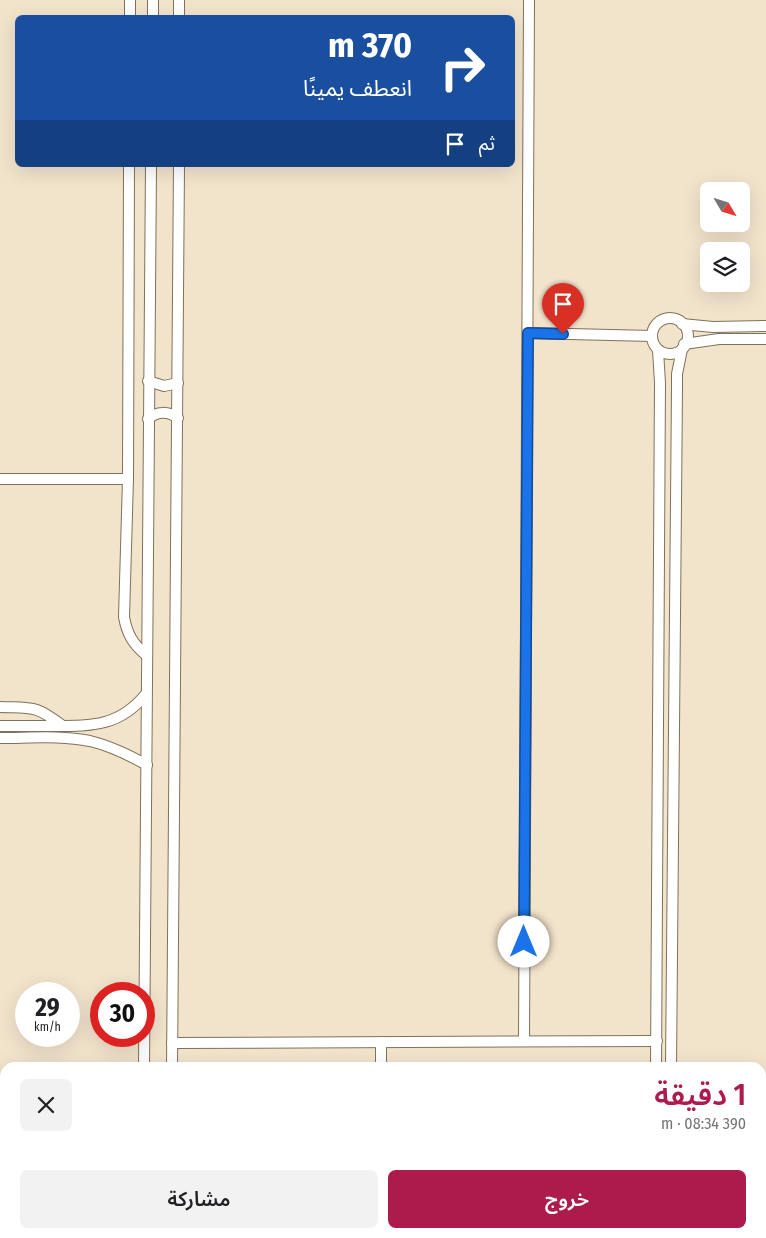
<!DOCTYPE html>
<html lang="ar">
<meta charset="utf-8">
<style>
:root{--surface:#fff;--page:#f2f2f2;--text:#202124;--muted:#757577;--accent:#ad1a4c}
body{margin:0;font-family:"Fira Sans Condensed","Noto Sans Arabic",sans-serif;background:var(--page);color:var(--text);direction:rtl;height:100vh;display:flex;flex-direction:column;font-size:19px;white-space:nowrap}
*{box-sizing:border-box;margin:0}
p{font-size:16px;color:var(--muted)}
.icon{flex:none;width:28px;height:28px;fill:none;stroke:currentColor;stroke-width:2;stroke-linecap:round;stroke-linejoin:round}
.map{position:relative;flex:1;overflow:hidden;direction:ltr}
.side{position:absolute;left:0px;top:1062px;width:766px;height:176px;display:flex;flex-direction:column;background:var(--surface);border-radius:15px 15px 0 0;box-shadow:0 5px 20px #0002;direction:rtl}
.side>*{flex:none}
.top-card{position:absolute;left:15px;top:15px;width:500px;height:152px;border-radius:8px;box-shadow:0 5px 20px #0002;direction:rtl;background:#1a4fa0;color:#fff;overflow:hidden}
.needle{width:32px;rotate:128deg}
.buttons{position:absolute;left:700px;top:182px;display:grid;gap:10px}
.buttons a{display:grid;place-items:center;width:50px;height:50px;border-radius:8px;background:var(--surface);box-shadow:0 5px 20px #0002;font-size:25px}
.speed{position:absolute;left:15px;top:982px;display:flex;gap:10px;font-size:25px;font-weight:700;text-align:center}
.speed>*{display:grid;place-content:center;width:65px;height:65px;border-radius:50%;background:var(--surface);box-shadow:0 5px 20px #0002;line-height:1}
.speed small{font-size:12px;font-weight:400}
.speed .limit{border:8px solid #d22;background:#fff;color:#111}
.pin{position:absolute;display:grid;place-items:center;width:42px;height:42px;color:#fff;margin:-51px -21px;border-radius:50% 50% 50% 0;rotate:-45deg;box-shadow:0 0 5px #0007}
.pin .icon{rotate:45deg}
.me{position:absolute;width:55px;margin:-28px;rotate:0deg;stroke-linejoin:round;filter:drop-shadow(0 0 4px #0008)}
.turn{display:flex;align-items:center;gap:18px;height:105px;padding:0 20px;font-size:22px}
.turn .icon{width:65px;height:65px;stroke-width:2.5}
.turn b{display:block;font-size:35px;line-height:42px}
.then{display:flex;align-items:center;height:48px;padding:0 20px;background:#0003;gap:10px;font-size:19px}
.round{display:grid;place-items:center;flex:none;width:52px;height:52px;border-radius:8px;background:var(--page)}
.overview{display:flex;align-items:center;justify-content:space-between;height:85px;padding:0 20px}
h1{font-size:30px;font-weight:600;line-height:38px;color:var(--accent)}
.action{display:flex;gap:10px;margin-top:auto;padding:10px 20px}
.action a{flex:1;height:58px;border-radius:8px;background:var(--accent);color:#fff;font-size:20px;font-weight:600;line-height:58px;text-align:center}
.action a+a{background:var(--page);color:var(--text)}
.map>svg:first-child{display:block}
</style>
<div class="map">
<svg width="766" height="1238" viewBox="0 0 766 1238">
<rect width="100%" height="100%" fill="#f2e3cb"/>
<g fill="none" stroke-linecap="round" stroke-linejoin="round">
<!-- street casing -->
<g stroke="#7f725c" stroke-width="12">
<g id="street">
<path d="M 130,18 L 130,0"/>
<path d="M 153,18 L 153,0"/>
<path d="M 179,18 L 179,0"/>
<path d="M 129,165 L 128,479 L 124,617 C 127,634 133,644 146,655"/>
<circle cx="670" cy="336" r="18"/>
<path d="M 682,324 L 713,327 L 766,326"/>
<path d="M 528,333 L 652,336"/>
<path d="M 684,344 L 719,339 L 766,339"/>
<path d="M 148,381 L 164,386 L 178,383"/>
<path d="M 148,419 C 157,411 168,411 178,418"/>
<path d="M 0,479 L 128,479"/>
<path d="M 0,707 C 34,708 35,705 63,726"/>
<path d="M 0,726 C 18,726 37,726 55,726 C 93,726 120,726 146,694"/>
<path d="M 0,738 C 29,738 61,735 90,741 C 111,746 129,755 147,765"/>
<path d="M 524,1041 L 529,0"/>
<path d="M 172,1043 L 657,1041"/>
<path d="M 144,1068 L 151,165"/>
<path d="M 172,1068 L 179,165"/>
<path d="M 381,1068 L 381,1042"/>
<path d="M 656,1068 L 660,383 L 658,350"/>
<path d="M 671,1068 L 677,388 L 677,374 L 682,349"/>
<path d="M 761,1225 L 766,1225"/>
<path d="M 142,1238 L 142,1234"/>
<path d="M 171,1238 L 171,1234"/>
<path d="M 380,1238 L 380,1234"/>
<path d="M 643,1238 L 645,1234"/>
<path d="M 683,1238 L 707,1234"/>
</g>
</g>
<!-- street -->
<use href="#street" stroke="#fff" stroke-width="10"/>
</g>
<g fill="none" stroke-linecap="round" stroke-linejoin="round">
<!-- route casing -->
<g stroke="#114b97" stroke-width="12">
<path id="route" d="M 524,942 L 528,333 L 563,334"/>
</g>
<!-- route -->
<use href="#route" stroke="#1a73e8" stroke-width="9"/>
</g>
</svg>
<div class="buttons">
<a><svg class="needle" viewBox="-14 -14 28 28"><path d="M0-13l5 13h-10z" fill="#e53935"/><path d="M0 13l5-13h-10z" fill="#757577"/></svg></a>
<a><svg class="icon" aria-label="layers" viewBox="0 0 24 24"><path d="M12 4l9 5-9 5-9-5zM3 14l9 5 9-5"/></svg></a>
</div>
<div class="speed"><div>29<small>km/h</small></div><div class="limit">30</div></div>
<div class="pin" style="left:563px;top:334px;background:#d93025"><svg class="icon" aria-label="arrive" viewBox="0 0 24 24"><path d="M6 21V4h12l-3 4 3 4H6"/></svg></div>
<svg class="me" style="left:524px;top:942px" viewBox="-20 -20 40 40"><circle r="19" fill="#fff"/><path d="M0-13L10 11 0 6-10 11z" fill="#1a73e8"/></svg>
<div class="top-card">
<div class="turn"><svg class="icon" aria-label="right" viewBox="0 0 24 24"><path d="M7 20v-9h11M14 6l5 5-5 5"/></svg><div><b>370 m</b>انعطف يمينًا</div></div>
<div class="then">ثم<svg class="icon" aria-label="arrive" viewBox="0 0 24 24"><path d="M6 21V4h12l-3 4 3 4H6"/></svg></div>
</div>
<section class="side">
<div class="overview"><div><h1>1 دقيقة</h1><p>390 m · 08:34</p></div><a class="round"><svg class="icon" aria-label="close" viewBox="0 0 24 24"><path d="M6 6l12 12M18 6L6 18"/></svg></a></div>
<div class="action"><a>خروج</a><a>مشاركة</a></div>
</section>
</div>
